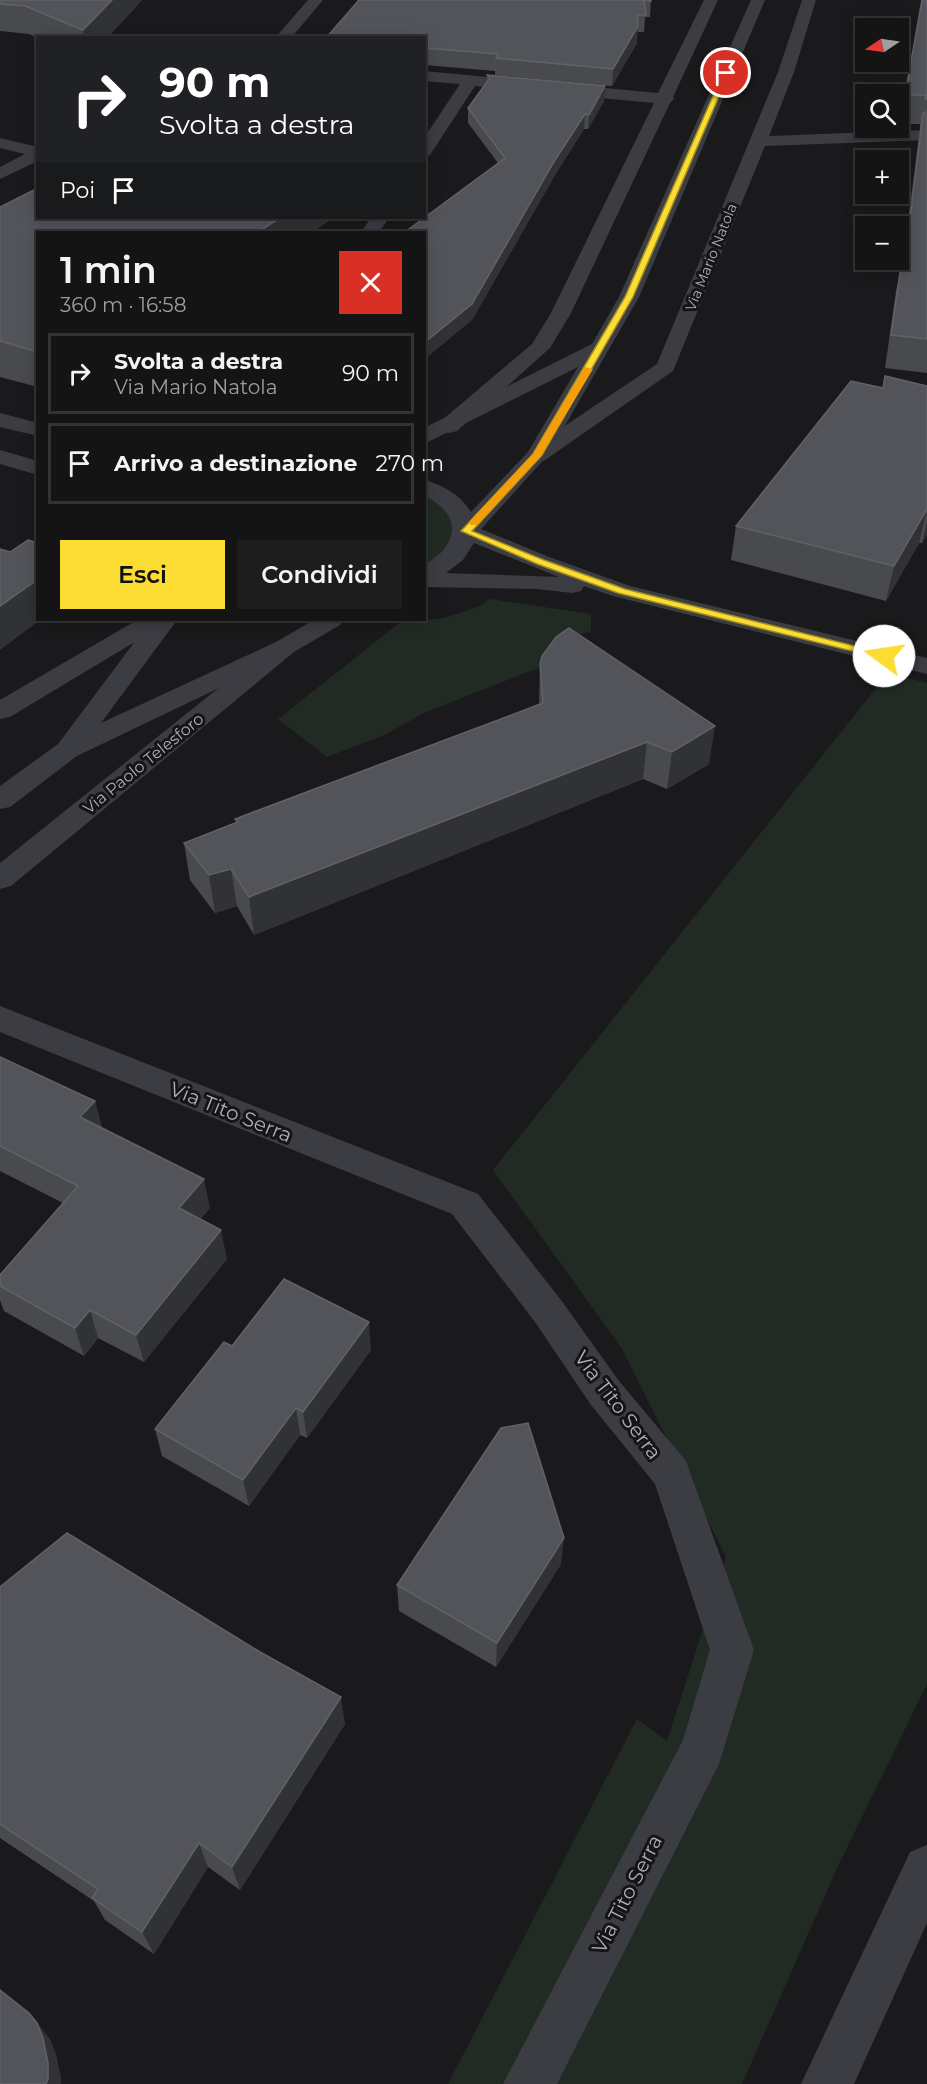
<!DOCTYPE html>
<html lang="it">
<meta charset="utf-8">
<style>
:root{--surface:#141415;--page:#1d1d1e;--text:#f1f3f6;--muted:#9d9ea0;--line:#333334;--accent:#fbdc33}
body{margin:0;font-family:Montserrat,sans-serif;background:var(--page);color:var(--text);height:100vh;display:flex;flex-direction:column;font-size:22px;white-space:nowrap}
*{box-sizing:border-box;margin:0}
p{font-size:20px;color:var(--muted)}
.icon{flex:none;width:33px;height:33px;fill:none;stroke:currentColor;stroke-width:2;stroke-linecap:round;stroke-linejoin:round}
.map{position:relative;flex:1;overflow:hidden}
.sheet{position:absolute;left:36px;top:231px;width:390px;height:390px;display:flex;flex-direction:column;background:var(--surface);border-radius:0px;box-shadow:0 3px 15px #0003,0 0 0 2px var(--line)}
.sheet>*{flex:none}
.guide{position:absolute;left:36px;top:36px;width:390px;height:183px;border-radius:0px;box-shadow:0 3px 15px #0003,0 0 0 2px var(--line);background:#202124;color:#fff;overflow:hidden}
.needle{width:39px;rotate:257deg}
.fabs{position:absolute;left:855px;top:18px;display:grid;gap:12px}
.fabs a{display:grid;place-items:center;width:54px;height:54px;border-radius:0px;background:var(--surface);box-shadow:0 3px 15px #0003,0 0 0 2px var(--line);font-size:30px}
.pin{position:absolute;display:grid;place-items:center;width:51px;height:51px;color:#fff;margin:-26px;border:3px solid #fff;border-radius:50%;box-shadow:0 2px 6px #0007}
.me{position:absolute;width:66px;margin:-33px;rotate:284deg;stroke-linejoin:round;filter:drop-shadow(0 0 4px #0008)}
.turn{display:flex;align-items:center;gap:21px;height:126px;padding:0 24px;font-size:27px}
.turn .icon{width:78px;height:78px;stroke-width:2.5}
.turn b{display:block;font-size:42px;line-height:51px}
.then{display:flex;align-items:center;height:57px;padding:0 24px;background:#0003;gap:12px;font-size:22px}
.round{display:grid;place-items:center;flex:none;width:63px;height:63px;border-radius:0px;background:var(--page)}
.head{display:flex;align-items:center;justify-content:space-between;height:102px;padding:0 24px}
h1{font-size:36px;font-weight:600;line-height:45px}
.cta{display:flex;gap:12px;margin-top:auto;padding:12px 24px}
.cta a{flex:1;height:69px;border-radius:0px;background:var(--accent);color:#111;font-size:24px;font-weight:600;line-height:69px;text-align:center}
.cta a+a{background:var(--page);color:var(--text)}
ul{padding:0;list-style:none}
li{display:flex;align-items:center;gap:18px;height:81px;margin:0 12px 9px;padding:0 12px;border:3px solid var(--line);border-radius:0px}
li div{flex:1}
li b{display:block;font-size:22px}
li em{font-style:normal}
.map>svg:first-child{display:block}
</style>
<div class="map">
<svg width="927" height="2084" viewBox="0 0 927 2084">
<rect width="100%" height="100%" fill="#1a1a1c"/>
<!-- green -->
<g fill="#212b24">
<path d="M 425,496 C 442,505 467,525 451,547 C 446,555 432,561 425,567 Z"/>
<path d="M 490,599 L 591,614 L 591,631 L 552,644 L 538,668 L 424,713 L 384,735 L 327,757 L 278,719 L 399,623 L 444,618 L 480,606 Z"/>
<path d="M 888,673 L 927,683 L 927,1684 L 838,1866 L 742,2084 L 448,2084 L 637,1719 L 667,1741 L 726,1557 L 621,1347 L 493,1170 Z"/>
</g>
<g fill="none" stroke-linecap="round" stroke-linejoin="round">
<!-- minor -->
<g fill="#3c3c43" fill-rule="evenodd">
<path d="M 308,0 L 323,0 L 291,38 L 275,38 Z"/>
<path d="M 704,0 L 718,0 L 673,97 L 674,99 L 670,103 L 571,313 L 550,348 L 457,431 L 449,433 L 441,431 L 438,426 L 441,421 L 532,344 L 551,313 L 654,103 L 475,86 L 430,155 L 424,156 L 424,138 L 460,84 L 424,81 L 424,71 L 658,93 Z"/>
<path d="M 802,0 L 816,0 L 794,72 L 769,136 L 927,130 L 927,140 L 765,146 L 673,371 L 545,460 L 537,462 L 529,460 L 526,455 L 529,450 L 657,364 L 778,72 Z"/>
<path d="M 0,138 L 38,147 L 38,161 L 0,179 L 0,167 L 25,154 L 0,148 Z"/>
<path d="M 371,218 L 389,218 L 379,232 L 361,232 Z"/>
<path d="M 0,413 L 38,423 L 38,436 L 0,427 Z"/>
<path d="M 0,450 L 38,461 L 38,475 L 0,464 Z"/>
<path d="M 137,620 L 167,620 L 163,625 L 10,717 L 0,719 L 0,700 Z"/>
<path d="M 285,639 L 294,642 L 298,647 L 294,652 L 11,886 L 0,889 L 0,863 L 276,642 Z"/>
<path d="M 0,1006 L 478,1194 L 561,1300 L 619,1381 L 686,1461 L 754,1650 L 719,1764 L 557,2084 L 503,2084 L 683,1740 L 710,1650 L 655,1484 L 591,1405 L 535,1322 L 452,1214 L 0,1032 Z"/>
<path d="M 927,1845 L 927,1923 L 854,2084 L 801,2084 L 910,1852 Z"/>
</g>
<!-- tertiary -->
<g fill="#3c3c43" fill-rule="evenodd">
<path d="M 751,0 L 765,0 L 639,297 L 548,455 L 481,529 L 549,557 L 630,586 L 927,658 L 927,674 L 613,596 L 584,586 L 581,591 L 572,593 L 537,589 L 424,587 L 424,565 C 460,545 463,514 424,496 L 424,480 C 444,485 460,495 471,512 L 528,452 L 578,367 L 424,444 L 424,428 L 592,344 L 619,297 ZM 474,543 L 559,577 L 446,573 L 463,560 Z"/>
<path d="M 151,620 L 177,620 L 101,723 L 276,642 L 314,620 L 344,620 L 340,625 L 294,652 L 77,756 L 10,807 L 0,809 L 0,786 L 58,744 Z"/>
</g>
</g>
<!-- wall -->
<g fill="#484a4e">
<path d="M 0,0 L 142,0 L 107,38 L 38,38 L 29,34 L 0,31 Z"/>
<path d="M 651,0 L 650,17 L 645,17 L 644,32 L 637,32 L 637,43 L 612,86 L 495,75 L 495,71 L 424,65 L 424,38 L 326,38 Z"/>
<path d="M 922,0 L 927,0 L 927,373 L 885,368 L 896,291 L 903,260 L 918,143 L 920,128 L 920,124 L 900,124 Z"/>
<path d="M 487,75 L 604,101 L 588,129 L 584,129 L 555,175 L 472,320 L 498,163 L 468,123 L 468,108 L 487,81 Z"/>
<path d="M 0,207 L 38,218 L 333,218 L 312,232 L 38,232 L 38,387 L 0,377 Z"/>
<path d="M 885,376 L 927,386 L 927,535 L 922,543 L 919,543 L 886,601 L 731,560 L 736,526 L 883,388 Z"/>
<path d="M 540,664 L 709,764 L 667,789 L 643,779 L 254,935 L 237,906 L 215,913 L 190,880 L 184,843 L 236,822 L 235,819 L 539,705 Z"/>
<path d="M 0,1057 L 95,1101 L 102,1128 L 210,1208 L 200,1219 L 227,1259 L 144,1362 L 98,1338 L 84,1356 L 4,1311 L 0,1300 L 0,1275 L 63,1203 L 0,1171 Z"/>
<path d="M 232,1346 L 371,1350 L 307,1438 L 300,1435 L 249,1506 L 162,1456 L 155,1429 Z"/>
<path d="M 561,1564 L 496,1667 L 399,1611 L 397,1585 Z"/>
<path d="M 0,1587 L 345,1724 L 240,1890 L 208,1867 L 154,1954 L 105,1920 L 94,1901 L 0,1838 Z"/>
</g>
<!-- shaded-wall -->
<g fill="#313235">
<path d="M 112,0 L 142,0 L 107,38 L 84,38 L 83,30 Z"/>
<path d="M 638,26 L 637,43 L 612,86 L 613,69 Z"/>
<path d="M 605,86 L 604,101 L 588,129 L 589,115 Z"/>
<path d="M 585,114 L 584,129 L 555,175 L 472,320 L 424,360 L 424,343 Z"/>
<path d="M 280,218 L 333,218 L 312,232 L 258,232 Z"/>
<path d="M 927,509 L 919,543 L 886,601 L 894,566 Z"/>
<path d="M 927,521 L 927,535 L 922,543 Z"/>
<path d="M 38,579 L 38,620 L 40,620 L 0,650 L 0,606 Z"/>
<path d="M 715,726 L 709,764 L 667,789 L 672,752 Z"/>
<path d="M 647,742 L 643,779 L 254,935 L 249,897 Z"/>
<path d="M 231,869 L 237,906 L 215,913 L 209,875 Z"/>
<path d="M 95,1101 L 103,1131 L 80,1117 Z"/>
<path d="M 204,1179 L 210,1208 L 185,1237 L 179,1208 Z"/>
<path d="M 221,1230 L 227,1259 L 144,1362 L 136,1335 Z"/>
<path d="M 90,1310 L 98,1338 L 84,1356 L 75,1328 Z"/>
<path d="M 369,1322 L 371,1350 L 307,1438 L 303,1412 Z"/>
<path d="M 296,1408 L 300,1435 L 249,1506 L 243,1480 Z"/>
<path d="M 564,1538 L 561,1564 L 496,1667 L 497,1643 Z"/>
<path d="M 341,1697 L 345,1724 L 240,1890 L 232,1867 Z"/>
<path d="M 199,1843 L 208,1867 L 154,1954 L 142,1932 Z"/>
<path d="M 37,2023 L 50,2039 L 56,2054 L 61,2078 L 61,2084 L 46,2084 Z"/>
</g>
<!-- building -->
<g fill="#53545a" stroke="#616269" stroke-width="1.5">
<path d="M 0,0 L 112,0 L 83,30 L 25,6 L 0,4 Z"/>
<path d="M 359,0 L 651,0 L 651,1 L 644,0 L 646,15 L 637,15 L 638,26 L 613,69 L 496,58 L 498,54 L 424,48 L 424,38 L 326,38 Z"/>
<path d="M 922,0 L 927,0 L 927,99 L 925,99 L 926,95 L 905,95 Z"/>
<path d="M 487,75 L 605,86 L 589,115 L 585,114 L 555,160 L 472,304 L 424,343 L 424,232 L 405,232 L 505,158 L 468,108 L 490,78 Z"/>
<path d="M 927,112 L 927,339 L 891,335 L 902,259 L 905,260 L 923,113 Z"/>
<path d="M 38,188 L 38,218 L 280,218 L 258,232 L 38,232 L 38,352 L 0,341 L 0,207 Z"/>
<path d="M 885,376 L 927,386 L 927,509 L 894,566 L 736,526 L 851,381 L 883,388 Z"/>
<path d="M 28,540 L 38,543 L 38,579 L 0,606 L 0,549 L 10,552 Z"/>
<path d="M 569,628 L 715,726 L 672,752 L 647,742 L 249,897 L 231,869 L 209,875 L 184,843 L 238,822 L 235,819 L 543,703 L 540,664 L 542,656 L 556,637 Z"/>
<path d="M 0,1057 L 95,1101 L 80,1117 L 204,1179 L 179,1208 L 221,1230 L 136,1335 L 90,1310 L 75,1328 L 0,1286 L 0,1275 L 78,1186 L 0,1146 Z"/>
<path d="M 284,1279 L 369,1322 L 303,1412 L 296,1408 L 243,1480 L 155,1429 L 224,1342 L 232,1346 Z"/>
<path d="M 528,1423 L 564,1538 L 497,1643 L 397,1585 L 501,1428 Z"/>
<path d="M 67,1533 L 260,1652 L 341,1697 L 232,1867 L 199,1843 L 142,1932 L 92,1898 L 98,1889 L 0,1824 L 0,1587 Z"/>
<path d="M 0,1990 L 29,2013 L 37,2023 L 43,2038 L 48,2063 L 48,2079 L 46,2084 L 0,2084 Z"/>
</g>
<!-- route -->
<path fill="#fbdc33" stroke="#a38f21" stroke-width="1.5" d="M 726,71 L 729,73 L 633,297 L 542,455 L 472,531 L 544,560 L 625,589 L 887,654 L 887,658 L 884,659 L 618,593 L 537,564 L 461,531 L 533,454 L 625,297 L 723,73 Z"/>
<!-- slow -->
<path fill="#f59e0b" d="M 585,367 L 593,369 L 540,457 L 477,525 L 470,525 L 470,521 L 533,454 Z"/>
<g text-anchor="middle" stroke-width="6" stroke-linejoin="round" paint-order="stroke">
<!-- far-street labels -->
<g font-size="14" fill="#acaebc" stroke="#151517">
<text transform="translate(711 257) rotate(-68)" y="5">Via Mario Natola</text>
</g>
<!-- street labels -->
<g font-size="16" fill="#acaebc" stroke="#151517">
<text transform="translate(143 763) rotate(-39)" y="6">Via Paolo Telesforo</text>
</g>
<!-- near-street labels -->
<g font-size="20" fill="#acaebc" stroke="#151517">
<text transform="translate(231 1112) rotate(22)" y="7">Via Tito Serra</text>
<text transform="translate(618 1405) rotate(53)" y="7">Via Tito Serra</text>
<text transform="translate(627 1894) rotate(-63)" y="7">Via Tito Serra</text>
</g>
</g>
</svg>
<div class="fabs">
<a><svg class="needle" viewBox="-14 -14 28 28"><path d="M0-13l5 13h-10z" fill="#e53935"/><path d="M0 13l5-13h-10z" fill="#9d9ea0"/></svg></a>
<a><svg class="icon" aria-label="search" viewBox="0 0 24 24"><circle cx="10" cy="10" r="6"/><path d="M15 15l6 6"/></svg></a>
<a>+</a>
<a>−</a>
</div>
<div class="pin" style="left:726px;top:73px;background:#d93025"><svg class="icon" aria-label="arrive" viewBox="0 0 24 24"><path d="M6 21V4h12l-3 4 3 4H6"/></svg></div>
<svg class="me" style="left:884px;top:656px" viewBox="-20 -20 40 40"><circle r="19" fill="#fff"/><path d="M0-13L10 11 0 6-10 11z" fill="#fbdc33"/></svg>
<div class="guide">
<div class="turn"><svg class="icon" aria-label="right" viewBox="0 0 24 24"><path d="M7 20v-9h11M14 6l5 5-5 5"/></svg><div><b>90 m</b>Svolta a destra</div></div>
<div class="then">Poi<svg class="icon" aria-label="arrive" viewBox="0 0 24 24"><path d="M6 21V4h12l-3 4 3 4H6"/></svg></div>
</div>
<section class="sheet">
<div class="head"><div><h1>1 min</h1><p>360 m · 16:58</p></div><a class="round" style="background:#d93025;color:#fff"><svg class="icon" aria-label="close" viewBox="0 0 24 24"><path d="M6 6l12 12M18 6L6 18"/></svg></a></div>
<ul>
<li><svg class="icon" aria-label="right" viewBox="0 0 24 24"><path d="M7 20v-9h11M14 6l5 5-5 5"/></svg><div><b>Svolta a destra</b><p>Via Mario Natola</p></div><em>90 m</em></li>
<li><svg class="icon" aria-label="arrive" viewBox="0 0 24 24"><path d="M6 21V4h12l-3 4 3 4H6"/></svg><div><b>Arrivo a destinazione</b></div><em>270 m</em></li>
</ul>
<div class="cta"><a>Esci</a><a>Condividi</a></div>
</section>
</div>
